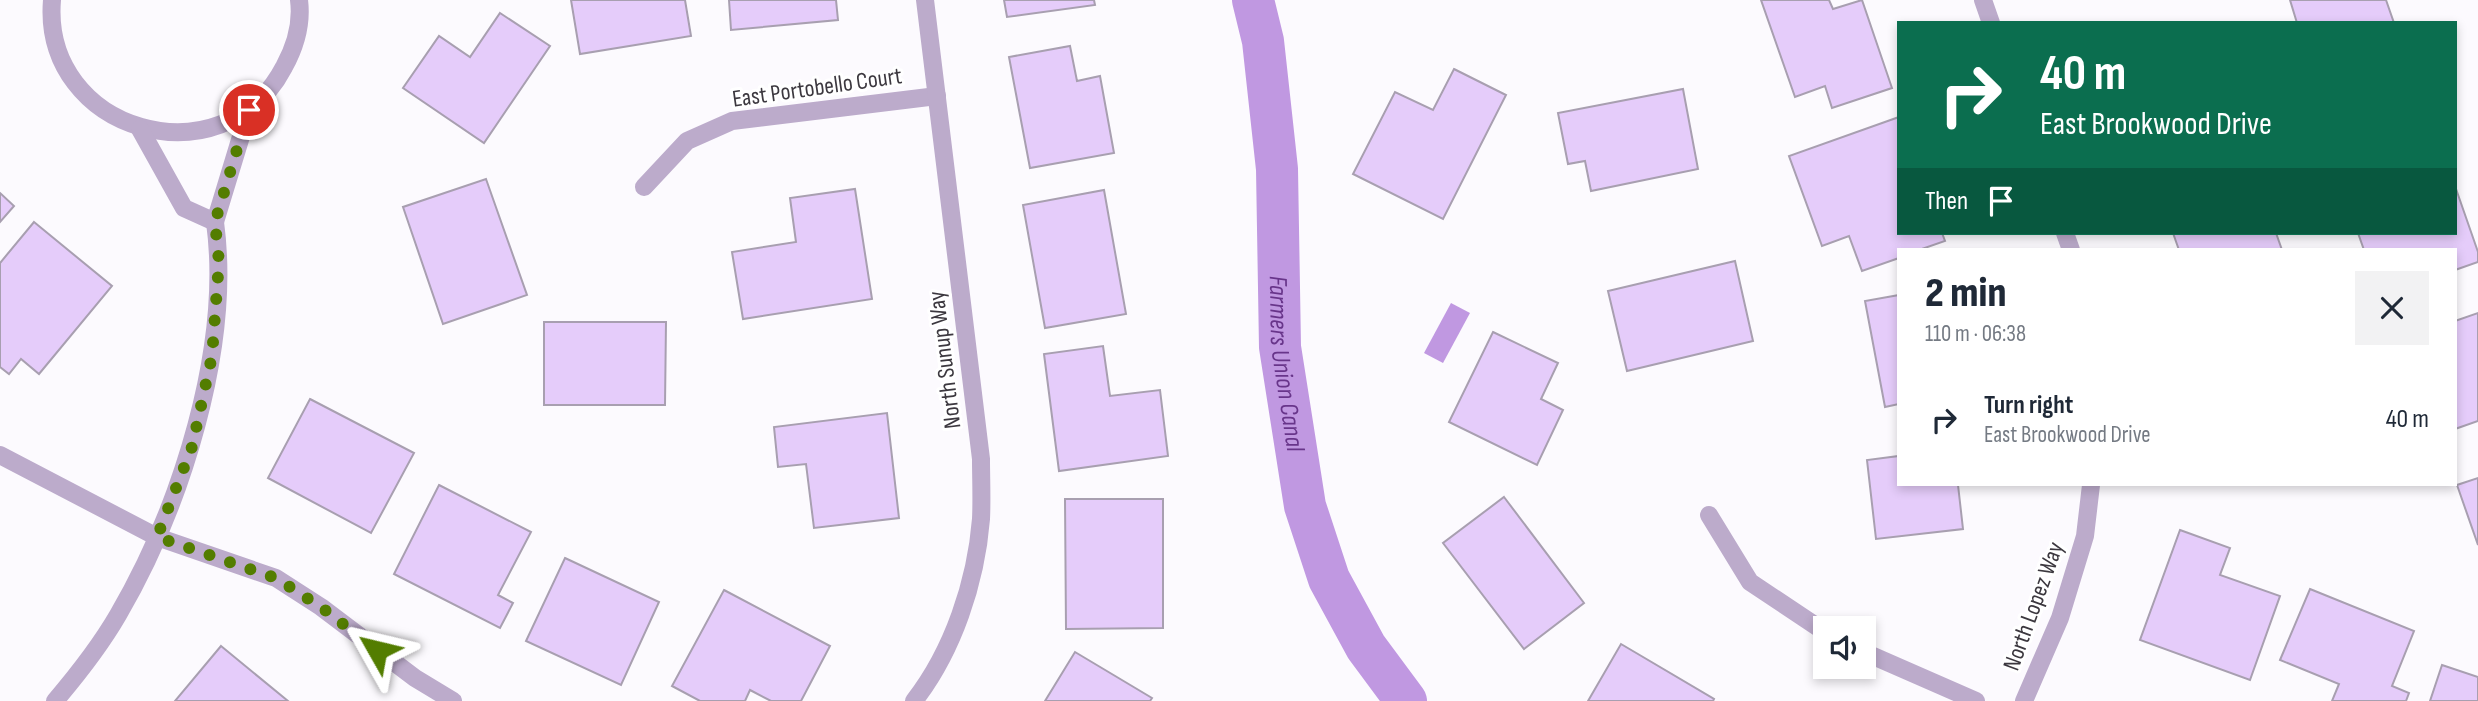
<!DOCTYPE html>
<meta charset="utf-8">
<style>
:root{--surface:#fff;--page:#f2f2f3;--text:#1f2937;--muted:#747a83}
body{margin:0;font-family:"Sofia Sans Condensed",sans-serif;background:var(--page);color:var(--text);height:100vh;display:flex;flex-direction:column;font-size:26px;white-space:nowrap}
*{box-sizing:border-box;margin:0}
p{font-size:23px;color:var(--muted)}
.icon{flex:none;width:38px;height:38px;fill:none;stroke:currentColor;stroke-width:2;stroke-linecap:round;stroke-linejoin:round}
.map{position:relative;flex:1;overflow:hidden}
.drawer{position:absolute;left:1897px;top:248px;width:560px;height:238px;display:flex;flex-direction:column;background:var(--surface);border-radius:0px;box-shadow:0 4px 10px #0003}
.drawer>*{flex:none}
.banner{position:absolute;left:1897px;top:21px;width:560px;height:214px;border-radius:0px;box-shadow:0 4px 10px #0003;background:#0b6e4f;color:#fff;overflow:hidden}
.tools{position:absolute;left:1813px;top:616px;display:grid;gap:14px}
.tools a{display:grid;place-items:center;width:63px;height:63px;border-radius:0px;background:var(--surface);box-shadow:0 4px 10px #0003;font-size:35px}
.pin{position:absolute;display:grid;place-items:center;width:60px;height:60px;color:#fff;margin:-30px;border:4px solid #fff;border-radius:50%;box-shadow:0 2px 7px #0007}
.me{position:absolute;width:77px;margin:-38px;rotate:307deg;stroke-linejoin:round;filter:drop-shadow(0 0 5px #0008)}
.turn{display:flex;align-items:center;gap:24px;height:147px;padding:0 28px;font-size:32px}
.turn .icon{width:91px;height:91px;stroke-width:2.5}
.turn b{display:block;font-size:49px;line-height:60px}
.then{display:flex;align-items:center;height:66px;padding:0 28px;background:#0003;gap:14px;font-size:26px}
.round{display:grid;place-items:center;flex:none;width:74px;height:74px;border-radius:0px;background:var(--page)}
.overview{display:flex;align-items:center;justify-content:space-between;height:119px;padding:0 28px}
h1{font-size:42px;font-weight:800;line-height:52px}
ul{padding:0;list-style:none}
li{display:flex;align-items:center;gap:21px;height:105px;padding:0 28px}
li div{flex:1}
li b{display:block;font-size:26px}
li em{font-style:normal}
.map>svg:first-child{display:block}
</style>
<div class="map">
<svg width="2478" height="701" viewBox="0 0 2478 701">
<rect width="100%" height="100%" fill="#fcfafe"/>
<!-- water -->
<path fill="#c098e1" d="M 1451,303 L 1470,313 L 1443,363 L 1424,353 Z"/>
<g fill="none" stroke-linecap="round" stroke-linejoin="round">
<!-- canal -->
<path stroke="#c098e1" stroke-width="42" id="s1" d="M 1253,0 L 1263,41 L 1277,169 L 1280,347 L 1305,506 L 1329,579 L 1366,647 L 1406,701"/>
</g>
<!-- building -->
<g fill="#e5ccfa" stroke="#a89fb0" stroke-width="2">
<path d="M 571,0 L 685,0 L 691,36 L 580,54 Z"/>
<path d="M 729,0 L 836,0 L 838,20 L 731,30 Z"/>
<path d="M 1004,0 L 1094,0 L 1095,5 L 1007,17 Z"/>
<path d="M 1761,0 L 1829,0 L 1833,9 L 1862,0 L 1892,88 L 1832,108 L 1825,86 L 1795,97 Z"/>
<path d="M 2290,0 L 2386,0 L 2394,23 L 2297,23 Z"/>
<path d="M 500,13 L 550,46 L 484,143 L 403,88 L 439,36 L 470,57 Z"/>
<path d="M 1070,46 L 1077,81 L 1100,76 L 1114,153 L 1030,168 L 1009,57 Z"/>
<path d="M 1454,69 L 1506,95 L 1443,219 L 1353,174 L 1395,92 L 1433,110 Z"/>
<path d="M 1683,89 L 1698,169 L 1591,191 L 1585,161 L 1568,164 L 1558,113 Z"/>
<path d="M 1899,117 L 1899,233 L 1942,233 L 1945,241 L 1919,250 L 1899,250 L 1899,258 L 1862,271 L 1849,236 L 1822,246 L 1789,156 Z"/>
<path d="M 486,179 L 527,295 L 443,324 L 403,207 Z"/>
<path d="M 2455,186 L 2478,252 L 2478,262 L 2455,270 L 2455,250 L 2364,250 L 2358,233 L 2455,233 Z"/>
<path d="M 855,189 L 872,299 L 743,319 L 732,252 L 796,242 L 790,198 Z"/>
<path d="M 1104,190 L 1126,314 L 1045,328 L 1023,205 Z"/>
<path d="M 0,193 L 14,206 L 0,222 Z"/>
<path d="M 34,222 L 112,286 L 39,374 L 21,359 L 9,374 L 0,367 L 0,263 Z"/>
<path d="M 2173,233 L 2276,233 L 2282,250 L 2179,250 Z"/>
<path d="M 1735,261 L 1753,341 L 1627,371 L 1608,291 Z"/>
<path d="M 1899,295 L 1899,404 L 1885,407 L 1865,301 Z"/>
<path d="M 2478,313 L 2478,421 L 2455,429 L 2455,321 Z"/>
<path d="M 544,322 L 666,322 L 665,405 L 544,405 Z"/>
<path d="M 1493,332 L 1558,363 L 1541,399 L 1563,410 L 1537,465 L 1449,422 Z"/>
<path d="M 1103,346 L 1110,396 L 1160,390 L 1168,456 L 1059,471 L 1044,354 Z"/>
<path d="M 310,399 L 414,453 L 371,533 L 268,478 Z"/>
<path d="M 887,413 L 899,518 L 814,528 L 806,464 L 778,467 L 774,427 Z"/>
<path d="M 1899,456 L 1899,485 L 1958,485 L 1963,529 L 1876,539 L 1867,460 Z"/>
<path d="M 2478,478 L 2478,545 L 2457,485 Z"/>
<path d="M 439,485 L 531,532 L 498,595 L 513,603 L 500,628 L 394,574 Z"/>
<path d="M 1504,497 L 1584,603 L 1524,649 L 1443,543 Z"/>
<path d="M 1065,499 L 1163,499 L 1163,628 L 1066,629 Z"/>
<path d="M 2180,530 L 2230,548 L 2220,575 L 2280,596 L 2250,680 L 2140,640 Z"/>
<path d="M 565,558 L 659,602 L 621,685 L 526,641 Z"/>
<path d="M 2310,589 L 2414,631 L 2392,686 L 2409,693 L 2406,701 L 2332,701 L 2339,684 L 2280,660 Z"/>
<path d="M 724,590 L 830,646 L 801,701 L 771,701 L 750,690 L 745,701 L 700,701 L 672,686 Z"/>
<path d="M 1621,644 L 1714,699 L 1713,701 L 1588,701 Z"/>
<path d="M 221,646 L 288,701 L 175,701 Z"/>
<path d="M 1075,652 L 1152,698 L 1150,701 L 1045,701 Z"/>
<path d="M 2442,665 L 2478,677 L 2478,701 L 2430,701 Z"/>
</g>
<g fill="none" stroke-linecap="round" stroke-linejoin="round">
<!-- minor -->
<g stroke="#bcabcb" stroke-width="18">
<path d="M 52,0 C 41,132 223,184 284,67 C 295,47 302,23 299,0"/>
<path d="M 1983,0 L 1991,23"/>
<path d="M 140,129 L 184,208 L 215,222 L 249,110"/>
<path d="M 644,187 L 687,141 L 732,121 L 937,96"/>
<path d="M 2065,233 L 2071,250"/>
<path d="M 0,455 L 157,537 L 276,578 L 321,607 L 415,678 L 453,701"/>
<path d="M 1709,515 L 1750,582 L 1825,632"/>
<path d="M 1864,652 L 1976,701"/>
<path d="M 55,701 C 78,674 100,646 118,615 C 181,507 232,347 215,222"/>
<path d="M 914,701 C 953,651 976,582 981,519 C 982,499 981,479 981,459 L 925,0"/>
<path d="M 2024,701 L 2060,618 L 2085,536 L 2091,485"/>
</g>
</g>
<g fill="none" stroke-linecap="round" stroke-linejoin="round">
<!-- route -->
<path stroke="#537d00" stroke-width="12" stroke-dasharray="0 21.6" d="M 249,110 L 215,222 L 219,262 L 212,356 L 192,447 L 157,537 L 276,578 L 321,607 L 377,650"/>
</g>
<g text-anchor="middle" stroke-width="6" stroke-linejoin="round" paint-order="stroke">
<!-- street labels -->
<g font-size="24" fill="#3c383f" stroke="#fff">
<text transform="translate(817 87) rotate(-8)" y="8">East Portobello Court</text>
<text transform="translate(944 360) rotate(-97)" y="8">North Sunup Way</text>
<text transform="translate(2033 606) rotate(-70)" y="8">North Lopez Way</text>
</g>
<!-- water labels -->
<g font-size="26" font-style="italic" fill="#68358a" stroke="#fff">
<text dy="9" stroke="none"><textPath href="#s1" startOffset="366">Farmers Union Canal</textPath></text>
</g>
</g>
</svg>
<div class="tools">
<a><svg class="icon" aria-label="sound" viewBox="0 0 24 24"><path d="M4 9h4l5-4v14l-5-4H4zM17 9q2 3 0 6"/></svg></a>
</div>
<div class="pin" style="left:249px;top:110px;background:#d93025"><svg class="icon" aria-label="arrive" viewBox="0 0 24 24"><path d="M6 21V4h12l-3 4 3 4H6"/></svg></div>
<svg class="me" style="left:377px;top:650px" viewBox="-20 -20 40 40"><path d="M0-17L14 15 0 8-14 15z" fill="#537d00" stroke="#fff" stroke-width="4"/></svg>
<div class="banner">
<div class="turn"><svg class="icon" aria-label="right" viewBox="0 0 24 24"><path d="M7 20v-9h11M14 6l5 5-5 5"/></svg><div><b>40 m</b>East Brookwood Drive</div></div>
<div class="then">Then<svg class="icon" aria-label="arrive" viewBox="0 0 24 24"><path d="M6 21V4h12l-3 4 3 4H6"/></svg></div>
</div>
<section class="drawer">
<div class="overview"><div><h1>2 min</h1><p>110 m · 06:38</p></div><a class="round"><svg class="icon" aria-label="close" viewBox="0 0 24 24"><path d="M6 6l12 12M18 6L6 18"/></svg></a></div>
<ul>
<li><svg class="icon" aria-label="right" viewBox="0 0 24 24"><path d="M7 20v-9h11M14 6l5 5-5 5"/></svg><div><b>Turn right</b><p>East Brookwood Drive</p></div><em>40 m</em></li>
</ul>
</section>
</div>
